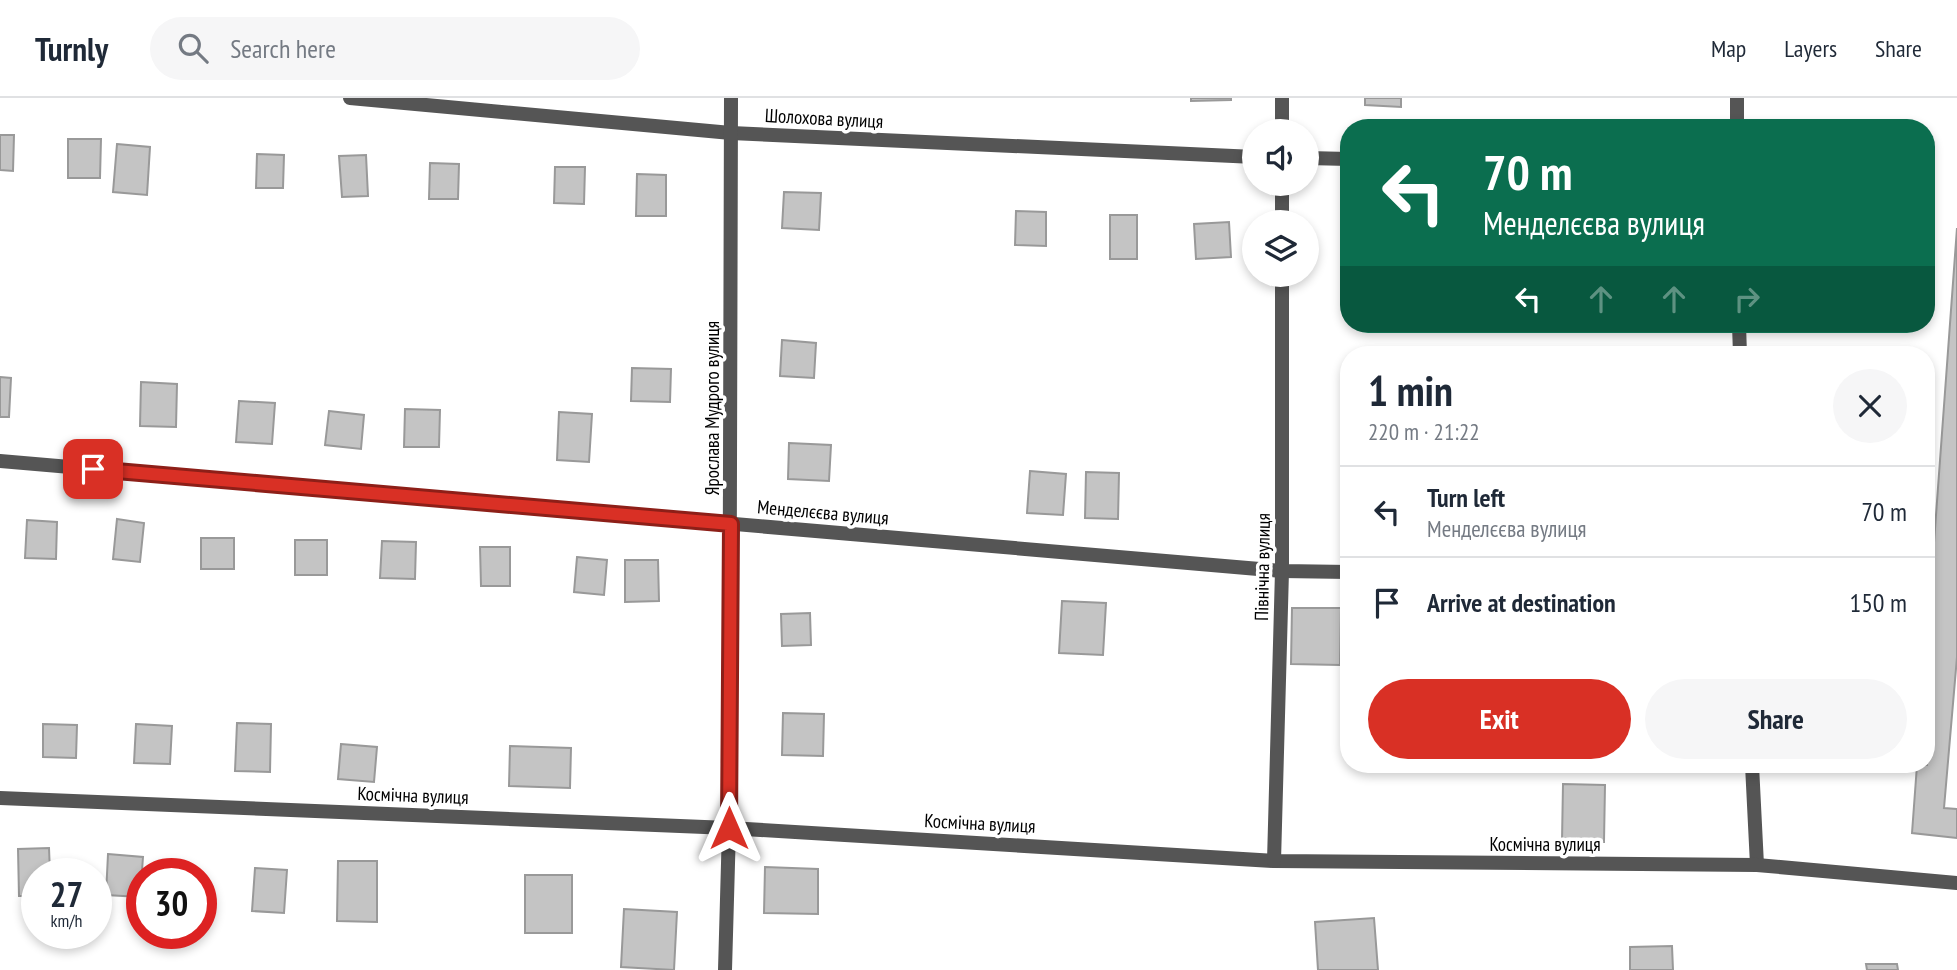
<!DOCTYPE html>
<meta charset="utf-8">
<style>
:root{--surface:#fff;--page:#f6f6f7;--text:#1f2937;--muted:#747a83;--line:#e0e1e3;--accent:#d93025}
body{margin:0;font-family:"PT Sans Narrow",sans-serif;background:var(--page);color:var(--text);height:100vh;display:flex;flex-direction:column;font-size:26px;white-space:nowrap}
*{box-sizing:border-box;margin:0}
p{font-size:23px;color:var(--muted)}
.icon{flex:none;width:38px;height:38px;fill:none;stroke:currentColor;stroke-width:2;stroke-linecap:round;stroke-linejoin:round}
.map{position:relative;flex:1;overflow:hidden}
.panel{position:absolute;left:1340px;top:248px;width:595px;height:427px;display:flex;flex-direction:column;background:var(--surface);border-radius:28px;box-shadow:0 4px 10px #0003}
.panel>*{flex:none}
.banner{position:absolute;left:1340px;top:21px;width:595px;height:214px;border-radius:28px;box-shadow:0 4px 10px #0003;background:#0b6e4f;color:#fff;overflow:hidden}
.tools{position:absolute;left:1242px;top:21px;display:grid;gap:14px}
.tools a{display:grid;place-items:center;width:77px;height:77px;border-radius:50%;background:var(--surface);box-shadow:0 4px 10px #0003;font-size:35px}
.speed{position:absolute;left:21px;top:760px;display:flex;gap:14px;font-size:35px;font-weight:700;text-align:center}
.speed>*{display:grid;place-content:center;width:91px;height:91px;border-radius:50%;background:var(--surface);box-shadow:0 4px 10px #0003;line-height:1}
.speed small{font-size:18px;font-weight:400}
.speed .limit{border:10px solid #d22;background:#fff;color:#111}
.pin{position:absolute;display:grid;place-items:center;width:60px;height:60px;color:#fff;margin:-30px;border-radius:14px;box-shadow:0 4px 10px #0006}
.me{position:absolute;width:77px;margin:-38px;rotate:0deg;stroke-linejoin:round;filter:drop-shadow(0 0 5px #0008)}
.turn{display:flex;align-items:center;gap:24px;height:147px;padding:0 28px;font-size:32px}
.turn .icon{width:91px;height:91px;stroke-width:2.5}
.turn b{display:block;font-size:49px;line-height:60px}
.lanes{display:flex;align-items:center;height:66px;padding:0 28px;background:#0003;justify-content:center;gap:35px;direction:ltr}
.lanes .off{opacity:.35}
.round{display:grid;place-items:center;flex:none;width:74px;height:74px;border-radius:37px;background:var(--page)}
.overview{display:flex;align-items:center;justify-content:space-between;height:119px;padding:0 28px}
h1{font-size:42px;font-weight:700;line-height:52px}
.cta{display:flex;gap:14px;margin-top:auto;padding:14px 28px}
.cta a{flex:1;height:80px;border-radius:42px;background:var(--accent);color:#fff;font-size:28px;font-weight:700;line-height:80px;text-align:center}
.cta a+a{background:var(--page);color:var(--text)}
ul{padding:0;list-style:none}
li{display:flex;align-items:center;gap:21px;height:91px;padding:0 28px;border-top:2px solid var(--line)}
li div{flex:1}
li b{display:block;font-size:26px}
li em{font-style:normal}
header{display:flex;align-items:center;gap:42px;box-sizing:border-box;height:98px;padding:0 35px;background:var(--surface);border-bottom:2px solid var(--line)}
header strong{font-size:33px}
nav{display:flex;gap:38px;margin-inline-start:auto;font-size:24px}
.search{width:490px;height:63px;background:var(--page);display:flex;align-items:center;gap:18px;box-sizing:border-box;padding:0 24px;border-radius:38px;color:var(--muted);font-size:26px}
.map>svg:first-child{display:block}
</style>
<header>
<strong>Turnly</strong>
<div class="search"><svg class="icon" aria-label="search" viewBox="0 0 24 24"><circle cx="10" cy="10" r="6"/><path d="M15 15l6 6"/></svg>Search here</div>
<nav><a>Map</a><a>Layers</a><a>Share</a></nav>
</header>
<div class="map">
<svg width="1957" height="872" viewBox="0 0 1957 872">
<rect width="100%" height="100%" fill="#fff"/>
<!-- building -->
<g fill="#c4c4c4" stroke="#999" stroke-width="2">
<path d="M 1191,0 L 1231,0 L 1231,2 L 1191,3 Z"/>
<path d="M 1365,0 L 1401,0 L 1401,9 L 1365,7 Z"/>
<path d="M 0,37 L 14,37 L 13,73 L 0,72 Z"/>
<path d="M 68,41 L 101,41 L 100,80 L 68,80 Z"/>
<path d="M 117,46 L 150,49 L 147,97 L 113,94 Z"/>
<path d="M 257,56 L 284,57 L 283,90 L 256,90 Z"/>
<path d="M 366,57 L 368,98 L 342,99 L 339,58 Z"/>
<path d="M 430,65 L 459,66 L 458,101 L 429,101 Z"/>
<path d="M 555,69 L 585,69 L 584,106 L 554,105 Z"/>
<path d="M 637,76 L 666,77 L 666,118 L 636,118 Z"/>
<path d="M 784,94 L 821,95 L 819,132 L 782,130 Z"/>
<path d="M 1016,113 L 1046,114 L 1046,148 L 1015,147 Z"/>
<rect x="1110" y="117" width="27" height="44"/>
<path d="M 1229,124 L 1231,159 L 1196,161 L 1194,126 Z"/>
<path d="M 1957,130 L 1957,559 L 1944,710 L 1957,711 L 1957,740 L 1912,735 L 1917,667 L 1927,667 L 1927,540 Z"/>
<path d="M 782,242 L 816,245 L 814,280 L 780,278 Z"/>
<path d="M 632,270 L 671,271 L 670,304 L 631,303 Z"/>
<path d="M 0,279 L 11,280 L 9,319 L 0,319 Z"/>
<path d="M 141,284 L 177,286 L 176,329 L 140,328 Z"/>
<path d="M 239,303 L 275,305 L 272,346 L 236,344 Z"/>
<path d="M 405,311 L 440,312 L 439,349 L 404,349 Z"/>
<path d="M 329,313 L 364,317 L 361,351 L 325,347 Z"/>
<path d="M 559,314 L 592,316 L 589,364 L 557,362 Z"/>
<path d="M 789,345 L 831,347 L 829,383 L 788,381 Z"/>
<path d="M 1030,373 L 1066,376 L 1063,417 L 1027,415 Z"/>
<path d="M 1086,374 L 1119,375 L 1118,421 L 1085,420 Z"/>
<path d="M 117,421 L 144,425 L 140,464 L 113,461 Z"/>
<path d="M 27,422 L 57,424 L 56,461 L 25,460 Z"/>
<rect x="201" y="440" width="33" height="31"/>
<rect x="295" y="442" width="32" height="35"/>
<path d="M 382,443 L 416,444 L 415,481 L 380,480 Z"/>
<path d="M 480,449 L 510,449 L 510,488 L 481,488 Z"/>
<path d="M 577,459 L 607,462 L 604,497 L 574,494 Z"/>
<path d="M 625,462 L 658,462 L 659,503 L 625,504 Z"/>
<path d="M 1062,503 L 1106,505 L 1103,557 L 1059,555 Z"/>
<path d="M 1292,510 L 1341,510 L 1340,567 L 1291,566 Z"/>
<path d="M 810,515 L 811,547 L 782,548 L 781,516 Z"/>
<path d="M 783,615 L 824,616 L 823,658 L 782,657 Z"/>
<path d="M 237,625 L 271,626 L 270,674 L 235,673 Z"/>
<path d="M 43,626 L 77,627 L 76,660 L 43,659 Z"/>
<path d="M 136,626 L 172,628 L 170,666 L 134,665 Z"/>
<path d="M 341,646 L 377,649 L 374,684 L 338,681 Z"/>
<path d="M 510,648 L 571,650 L 570,690 L 509,688 Z"/>
<path d="M 1563,686 L 1605,687 L 1604,744 L 1562,743 Z"/>
<path d="M 49,750 L 50,775 L 37,775 L 37,798 L 19,798 L 18,751 Z"/>
<path d="M 108,756 L 143,759 L 140,799 L 106,797 Z"/>
<path d="M 338,763 L 377,763 L 377,824 L 337,823 Z"/>
<path d="M 765,769 L 818,771 L 818,816 L 764,815 Z"/>
<path d="M 255,770 L 287,772 L 284,815 L 252,813 Z"/>
<rect x="525" y="777" width="47" height="58"/>
<path d="M 624,811 L 677,814 L 674,872 L 621,869 Z"/>
<path d="M 1374,820 L 1378,872 L 1318,872 L 1315,824 Z"/>
<path d="M 1672,848 L 1673,872 L 1630,872 L 1630,849 Z"/>
<path d="M 1866,866 L 1897,866 L 1898,872 L 1867,872 Z"/>
</g>
<g fill="none" stroke-linecap="round" stroke-linejoin="round">
<!-- street -->
<g stroke="#555" stroke-width="14">
<path d="M 350,0 L 731,35 L 1255,59"/>
<path d="M 1282,0 L 1282,33"/>
<path d="M 1737,30 L 1737,0"/>
<path d="M 1307,60 L 1349,61"/>
<path d="M 1282,124 L 1282,86"/>
<path d="M 1739,226 L 1740,257"/>
<path d="M 0,363 L 1282,473 L 1349,474"/>
<path d="M 1752,667 L 1757,767"/>
<path d="M 0,700 L 729,730 L 1274,763 L 1757,767 L 1957,785"/>
<path d="M 1274,763 L 1282,473 L 1282,177"/>
<path d="M 725,872 L 729,730 L 731,0"/>
</g>
</g>
<g fill="none" stroke-linecap="round" stroke-linejoin="round">
<!-- route casing -->
<g stroke="#8d1f18" stroke-width="18">
<path id="route" d="M 93,371 L 731,426 L 729,730"/>
</g>
<!-- route -->
<use href="#route" stroke="#d93025" stroke-width="12"/>
</g>
<g text-anchor="middle" stroke-width="7" stroke-linejoin="round" paint-order="stroke">
<!-- street labels -->
<g font-size="19" fill="#000" stroke="#fff">
<text transform="translate(824 20) rotate(3)" y="7">Шолохова вулиця</text>
<text transform="translate(712 310) rotate(-90)" y="7">Ярослава Мудрого вулиця</text>
<text transform="translate(823 414) rotate(5)" y="7">Менделєєва вулиця</text>
<text transform="translate(1262 469) rotate(-89)" y="7">Північна вулиця</text>
<text transform="translate(413 697) rotate(2)" y="7">Космічна вулиця</text>
<text transform="translate(980 725) rotate(3)" y="7">Космічна вулиця</text>
<text x="1545" y="753">Космічна вулиця</text>
</g>
</g>
</svg>
<div class="tools">
<a><svg class="icon" aria-label="sound" viewBox="0 0 24 24"><path d="M4 9h4l5-4v14l-5-4H4zM17 9q2 3 0 6"/></svg></a>
<a><svg class="icon" aria-label="layers" viewBox="0 0 24 24"><path d="M12 4l9 5-9 5-9-5zM3 14l9 5 9-5"/></svg></a>
</div>
<div class="speed"><div>27<small>km/h</small></div><div class="limit">30</div></div>
<div class="pin" style="left:93px;top:371px;background:#d93025"><svg class="icon" aria-label="arrive" viewBox="0 0 24 24"><path d="M6 21V4h12l-3 4 3 4H6"/></svg></div>
<svg class="me" style="left:729px;top:730px" viewBox="-20 -20 40 40"><path d="M0-17L14 15 0 8-14 15z" fill="#d93025" stroke="#fff" stroke-width="4"/></svg>
<div class="banner">
<div class="turn"><svg class="icon" aria-label="left" viewBox="0 0 24 24"><path d="M17 20v-9H6M10 6l-5 5 5 5"/></svg><div><b>70 m</b>Менделєєва вулиця</div></div>
<div class="lanes"><svg class="icon" aria-label="left" viewBox="0 0 24 24"><path d="M17 20v-9H6M10 6l-5 5 5 5"/></svg><svg class="icon off" aria-label="ahead" viewBox="0 0 24 24"><path d="M12 20V5M6 11l6-6 6 6"/></svg><svg class="icon off" aria-label="ahead" viewBox="0 0 24 24"><path d="M12 20V5M6 11l6-6 6 6"/></svg><svg class="icon off" aria-label="right" viewBox="0 0 24 24"><path d="M7 20v-9h11M14 6l5 5-5 5"/></svg></div>
</div>
<section class="panel">
<div class="overview"><div><h1>1 min</h1><p>220 m · 21:22</p></div><a class="round"><svg class="icon" aria-label="close" viewBox="0 0 24 24"><path d="M6 6l12 12M18 6L6 18"/></svg></a></div>
<ul>
<li><svg class="icon" aria-label="left" viewBox="0 0 24 24"><path d="M17 20v-9H6M10 6l-5 5 5 5"/></svg><div><b>Turn left</b><p>Менделєєва вулиця</p></div><em>70 m</em></li>
<li><svg class="icon" aria-label="arrive" viewBox="0 0 24 24"><path d="M6 21V4h12l-3 4 3 4H6"/></svg><div><b>Arrive at destination</b></div><em>150 m</em></li>
</ul>
<div class="cta"><a>Exit</a><a>Share</a></div>
</section>
</div>
